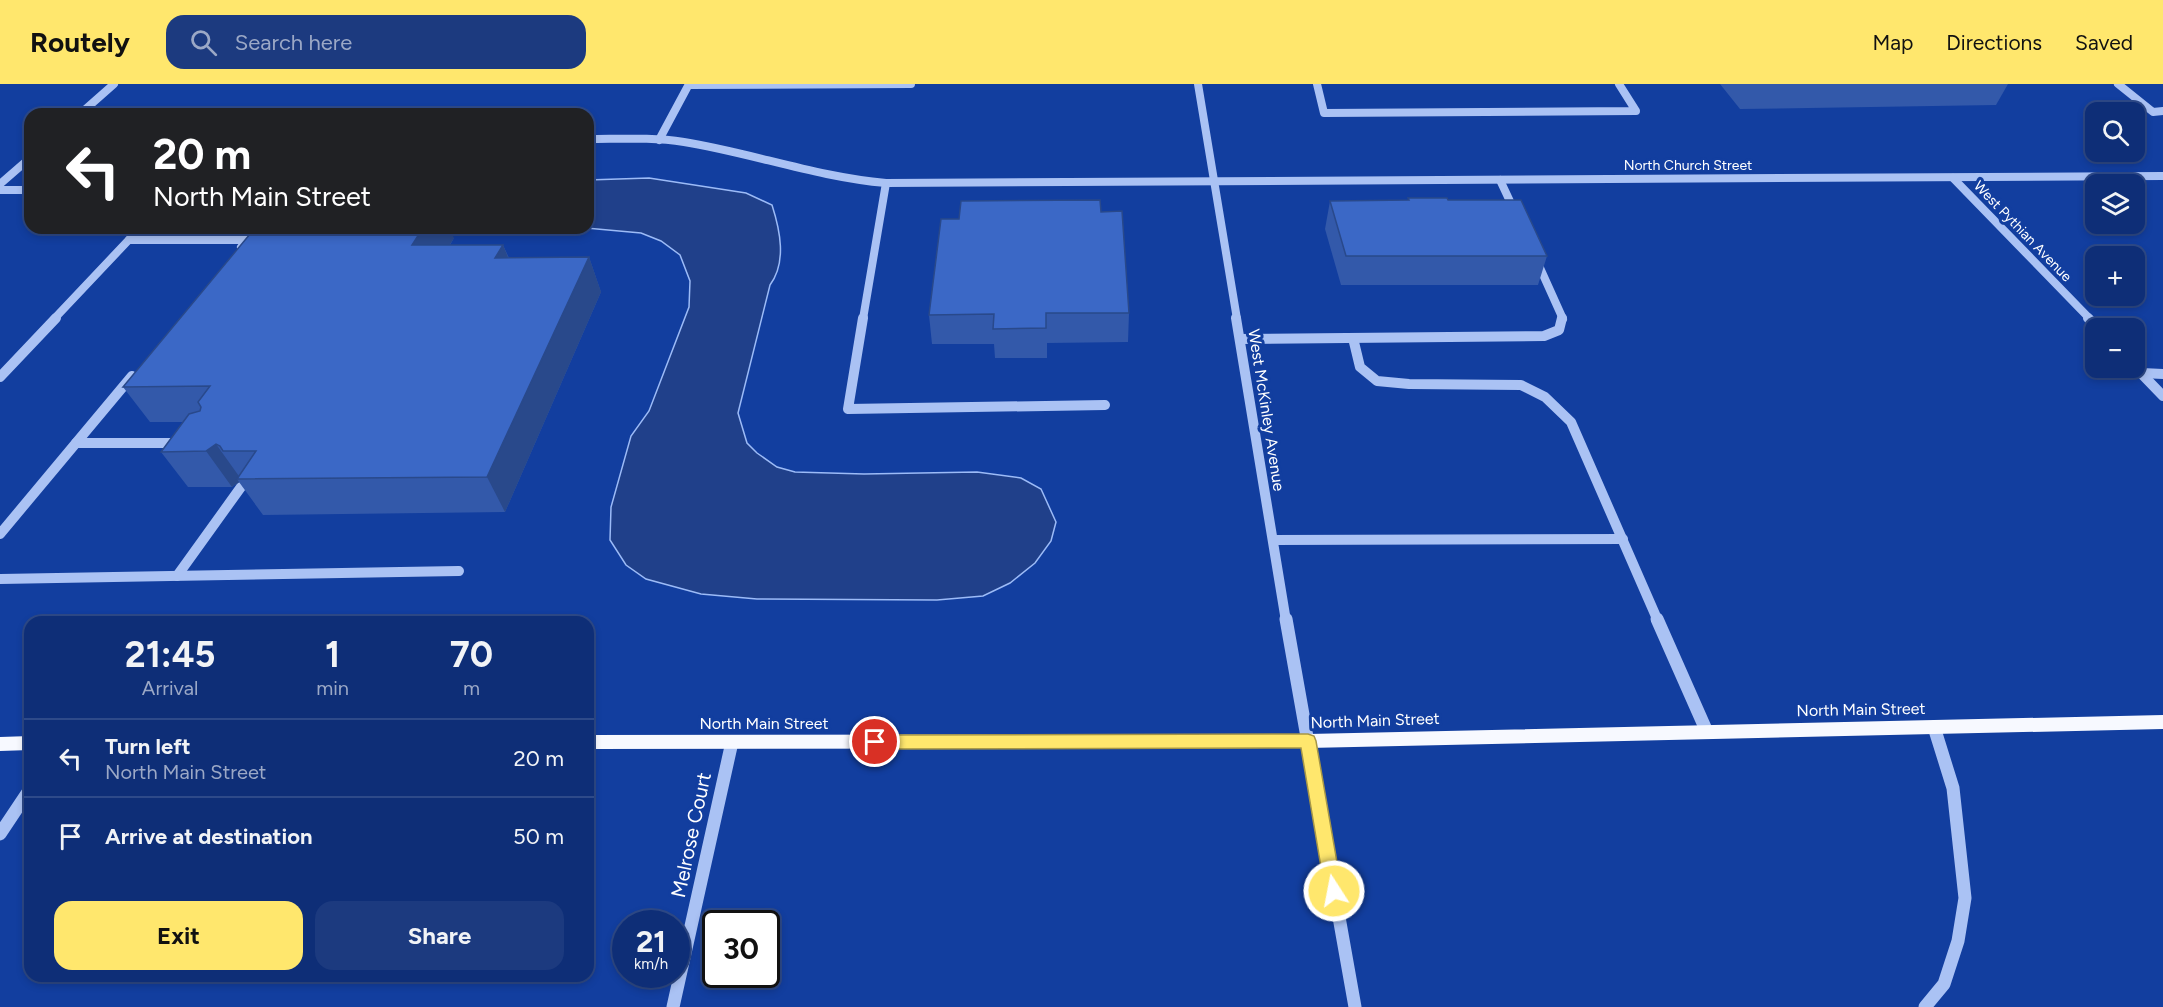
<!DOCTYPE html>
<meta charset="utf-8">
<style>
:root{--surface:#0e2e77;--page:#1c3a7f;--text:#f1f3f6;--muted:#9ba8c6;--line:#2e4a89;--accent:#ffe76d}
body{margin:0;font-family:Figtree,sans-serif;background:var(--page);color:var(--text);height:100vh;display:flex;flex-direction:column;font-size:22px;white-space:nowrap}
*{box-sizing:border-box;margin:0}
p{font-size:20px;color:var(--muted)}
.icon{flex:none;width:33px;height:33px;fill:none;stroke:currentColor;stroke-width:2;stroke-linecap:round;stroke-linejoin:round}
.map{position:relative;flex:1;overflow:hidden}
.details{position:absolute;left:24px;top:532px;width:570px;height:366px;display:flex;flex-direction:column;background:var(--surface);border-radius:18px;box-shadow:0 3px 9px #0003,0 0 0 2px var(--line)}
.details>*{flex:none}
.banner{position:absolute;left:24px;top:24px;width:570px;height:126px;border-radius:18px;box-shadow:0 3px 9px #0003,0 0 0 2px var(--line);background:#202124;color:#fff;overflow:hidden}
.tools{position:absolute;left:2085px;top:18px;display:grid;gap:12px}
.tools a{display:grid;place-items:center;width:60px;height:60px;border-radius:12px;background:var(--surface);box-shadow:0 3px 9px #0003,0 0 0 2px var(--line);font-size:30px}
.speed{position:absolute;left:612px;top:826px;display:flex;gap:12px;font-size:30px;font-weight:700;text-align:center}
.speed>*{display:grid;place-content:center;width:78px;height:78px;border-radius:50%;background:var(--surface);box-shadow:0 3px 9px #0003,0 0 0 2px var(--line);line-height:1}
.speed small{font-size:15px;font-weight:400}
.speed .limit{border:3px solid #111;border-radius:9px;background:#fff;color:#111}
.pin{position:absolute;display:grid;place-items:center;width:51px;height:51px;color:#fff;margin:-26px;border:3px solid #fff;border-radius:50%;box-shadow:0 2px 6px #0007}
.me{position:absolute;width:66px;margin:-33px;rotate:349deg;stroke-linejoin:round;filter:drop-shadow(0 0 4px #0008)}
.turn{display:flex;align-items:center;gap:21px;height:126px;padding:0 30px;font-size:27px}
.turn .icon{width:78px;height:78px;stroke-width:2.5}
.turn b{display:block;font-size:42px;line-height:51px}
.eta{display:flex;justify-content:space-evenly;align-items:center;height:102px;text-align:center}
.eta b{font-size:36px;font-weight:700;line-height:42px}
.button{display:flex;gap:12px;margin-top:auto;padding:12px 30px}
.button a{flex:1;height:69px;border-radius:18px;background:var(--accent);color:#111;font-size:24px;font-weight:700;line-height:69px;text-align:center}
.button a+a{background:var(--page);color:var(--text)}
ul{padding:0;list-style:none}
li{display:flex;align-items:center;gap:18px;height:78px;padding:0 30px;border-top:2px solid var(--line)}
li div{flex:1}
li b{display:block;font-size:22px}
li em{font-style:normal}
header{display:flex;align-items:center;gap:36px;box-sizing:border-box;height:84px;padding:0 30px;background:var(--accent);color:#111}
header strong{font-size:28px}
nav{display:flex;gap:33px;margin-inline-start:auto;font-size:21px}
.search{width:420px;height:54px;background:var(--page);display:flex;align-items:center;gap:15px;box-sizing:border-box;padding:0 21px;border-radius:18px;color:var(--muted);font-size:22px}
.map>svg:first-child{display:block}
</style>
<header>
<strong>Routely</strong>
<div class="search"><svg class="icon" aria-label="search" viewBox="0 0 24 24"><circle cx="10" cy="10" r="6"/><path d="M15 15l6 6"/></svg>Search here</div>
<nav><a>Map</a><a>Directions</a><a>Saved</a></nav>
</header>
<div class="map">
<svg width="2163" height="923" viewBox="0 0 2163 923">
<rect width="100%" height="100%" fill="#123e9f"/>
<!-- water -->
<path fill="#20408a" stroke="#9cbbf7" stroke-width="1.5" d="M 649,94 L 746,109 L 772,121 C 780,146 787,178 770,201 L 738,329 L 747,359 L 757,369 L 777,383 L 795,388 L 864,390 L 977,388 L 1021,394 L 1041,405 L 1056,438 L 1051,457 L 1035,479 L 1010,499 L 983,512 L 937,516 L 757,515 L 701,510 L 646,495 L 626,481 L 610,456 L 611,423 L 631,352 L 649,327 L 689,223 L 690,197 L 680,171 L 661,157 L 641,149 L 586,144 L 588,144 L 588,96 Z"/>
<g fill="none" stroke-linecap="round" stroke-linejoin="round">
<!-- minor-far2 -->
<g stroke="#aac2f4" stroke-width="8">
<path d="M 1198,0 L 1237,235"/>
<path d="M 1317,0 L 1324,29 L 1636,27 L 1619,0"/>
<path d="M 2118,0 L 2153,28 L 2163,27"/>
<path d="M 689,1 L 911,0"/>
<path d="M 80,30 L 114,0"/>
<path d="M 502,30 L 515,27"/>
<path d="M 588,55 C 620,55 652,53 684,58 C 752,69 817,93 886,99 L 2163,92"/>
<path d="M 659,56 L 689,0"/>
<path d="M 1953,94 L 2090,235"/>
<path d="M 1500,96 L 1515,128"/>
<path d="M 0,100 L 30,74"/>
<path d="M 0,106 L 30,106"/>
<path d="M 129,156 L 248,156 L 241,163"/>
<path d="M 1536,175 L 1563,235"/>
<path d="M 54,235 L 140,144"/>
<path d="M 863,235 L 886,99"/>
</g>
<!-- minor-far1 -->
<g stroke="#aac2f4" stroke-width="10">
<path d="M 863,234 L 848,325 L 1105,321"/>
<path d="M 1236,234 L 1286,537"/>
<path d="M 2088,234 L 2098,244"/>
<path d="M 1353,254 L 1360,283 L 1377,297 L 1409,300 L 1521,301 L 1545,313 L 1571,338 L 1658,537"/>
<path d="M 1240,255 L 1544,252 L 1559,246 L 1562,234"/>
<path d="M 2134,282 L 2163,312"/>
<path d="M 2142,289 L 2163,290"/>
<path d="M 132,292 L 76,359 L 180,359"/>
<path d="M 0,293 L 56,234"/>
<path d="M 0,450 L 76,359"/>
<path d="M 1273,456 L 1623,455"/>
<path d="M 177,492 L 241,403"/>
<path d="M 0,495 L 459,487"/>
</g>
<!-- minor -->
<g stroke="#aac2f4" stroke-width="13">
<path d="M 1286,535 L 1355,923"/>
<path d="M 1657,535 L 1707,648"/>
<path d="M 0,750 L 30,705"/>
<path d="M 673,923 L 732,658"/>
<path d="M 1925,923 L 1944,900 L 1958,857 L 1965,814 L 1953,704 L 1934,643"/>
</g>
<!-- major -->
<g fill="#f7f9ff" fill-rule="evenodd">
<path d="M 2163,631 L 2163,645 L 1308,664 L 588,665 L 588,651 L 1308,650 Z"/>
<path d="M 30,652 L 30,666 L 0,667 L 0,653 Z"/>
</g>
</g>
<!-- wall -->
<g fill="#3359aa">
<path d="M 1720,0 L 2008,0 L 1996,21 L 1740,25 Z"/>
<path d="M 1408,114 L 1547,172 L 1538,201 L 1341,201 L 1325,145 L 1330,117 L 1408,116 Z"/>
<path d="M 1101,128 L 1129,229 L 1128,258 L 1047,259 L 1047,274 L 995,274 L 994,260 L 932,260 L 929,231 L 959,135 Z"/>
<path d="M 454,154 L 450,161 L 503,161 L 509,174 L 589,173 L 601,208 L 505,428 L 263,431 L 239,398 L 232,403 L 188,403 L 161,368 L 183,338 L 150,338 L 123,303 Z"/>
</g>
<!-- shaded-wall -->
<g fill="#29498b">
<path d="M 423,144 L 449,144 L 454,154 L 428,196 L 412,161 Z"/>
<path d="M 503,161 L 517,195 L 495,174 Z"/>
<path d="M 589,173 L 601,208 L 505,428 L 487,393 Z"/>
<path d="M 216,360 L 241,395 L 237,395 L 239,398 L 232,403 L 206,367 Z"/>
</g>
<!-- building -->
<g fill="#3b68c6" stroke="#29498b" stroke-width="1.5">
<path d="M 1408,114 L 1447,114 L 1448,116 L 1521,116 L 1547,172 L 1346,172 L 1330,117 L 1409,116 Z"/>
<path d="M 1100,116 L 1101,128 L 1122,127 L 1129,229 L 1046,229 L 1046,244 L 993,245 L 994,230 L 929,231 L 941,135 L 959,135 L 961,117 Z"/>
<path d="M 255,144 L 423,144 L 412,161 L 503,161 L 495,174 L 589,173 L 487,393 L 237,395 L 256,367 L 223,367 L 220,362 L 216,360 L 206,367 L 161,368 L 189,330 L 200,327 L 201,323 L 198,318 L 210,302 L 123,303 Z"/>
</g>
<!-- route -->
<path fill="#ffe76d" stroke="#a69647" stroke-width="1.5" d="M 1308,650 L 1314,652 L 1316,657 L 1342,807 L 1340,813 L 1334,815 L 1328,813 L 1325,807 L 1301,664 L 875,665 L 869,663 L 867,658 L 869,653 L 875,651 Z"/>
<g text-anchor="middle" stroke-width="6" stroke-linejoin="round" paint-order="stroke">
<!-- far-street labels -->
<g font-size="14" fill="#fff" stroke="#123e9f">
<text x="1688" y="86">North Church Street</text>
<text transform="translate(2023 147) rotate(46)" y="5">West Pythian Avenue</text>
</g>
<!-- street labels -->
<g font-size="16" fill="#fff" stroke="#123e9f">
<text transform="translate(1267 326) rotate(81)" y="6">West McKinley Avenue</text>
<text transform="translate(1861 625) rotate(-1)" y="6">North Main Street</text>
<text transform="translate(1375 636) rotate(-2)" y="6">North Main Street</text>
<text x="764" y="645">North Main Street</text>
</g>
<!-- near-street labels -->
<g font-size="20" fill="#fff" stroke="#123e9f">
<text transform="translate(691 751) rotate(-78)" y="7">Melrose Court</text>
</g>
</g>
</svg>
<div class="tools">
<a><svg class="icon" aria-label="search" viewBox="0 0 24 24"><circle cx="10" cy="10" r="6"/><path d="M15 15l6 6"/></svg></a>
<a><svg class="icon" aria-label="layers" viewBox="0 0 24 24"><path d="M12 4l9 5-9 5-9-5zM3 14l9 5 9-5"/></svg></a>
<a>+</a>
<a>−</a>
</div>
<div class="speed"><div>21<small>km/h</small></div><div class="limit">30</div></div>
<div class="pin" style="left:875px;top:658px;background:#d93025"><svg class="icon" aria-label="arrive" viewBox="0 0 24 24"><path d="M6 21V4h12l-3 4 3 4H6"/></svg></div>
<svg class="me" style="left:1334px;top:807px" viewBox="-20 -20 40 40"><circle r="17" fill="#ffe76d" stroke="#fff" stroke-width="3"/><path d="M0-11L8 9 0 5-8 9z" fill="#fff"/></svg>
<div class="banner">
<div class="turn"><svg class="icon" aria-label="left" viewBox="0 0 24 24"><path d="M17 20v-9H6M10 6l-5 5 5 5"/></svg><div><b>20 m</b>North Main Street</div></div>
</div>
<section class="details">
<div class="eta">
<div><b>21:45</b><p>Arrival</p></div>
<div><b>1</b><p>min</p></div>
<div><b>70</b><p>m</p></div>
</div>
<ul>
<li><svg class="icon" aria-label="left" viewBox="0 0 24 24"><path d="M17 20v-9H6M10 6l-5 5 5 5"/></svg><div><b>Turn left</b><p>North Main Street</p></div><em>20 m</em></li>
<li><svg class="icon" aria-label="arrive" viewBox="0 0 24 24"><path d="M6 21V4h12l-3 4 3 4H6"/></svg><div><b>Arrive at destination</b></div><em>50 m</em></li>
</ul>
<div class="button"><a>Exit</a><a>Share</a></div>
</section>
</div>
